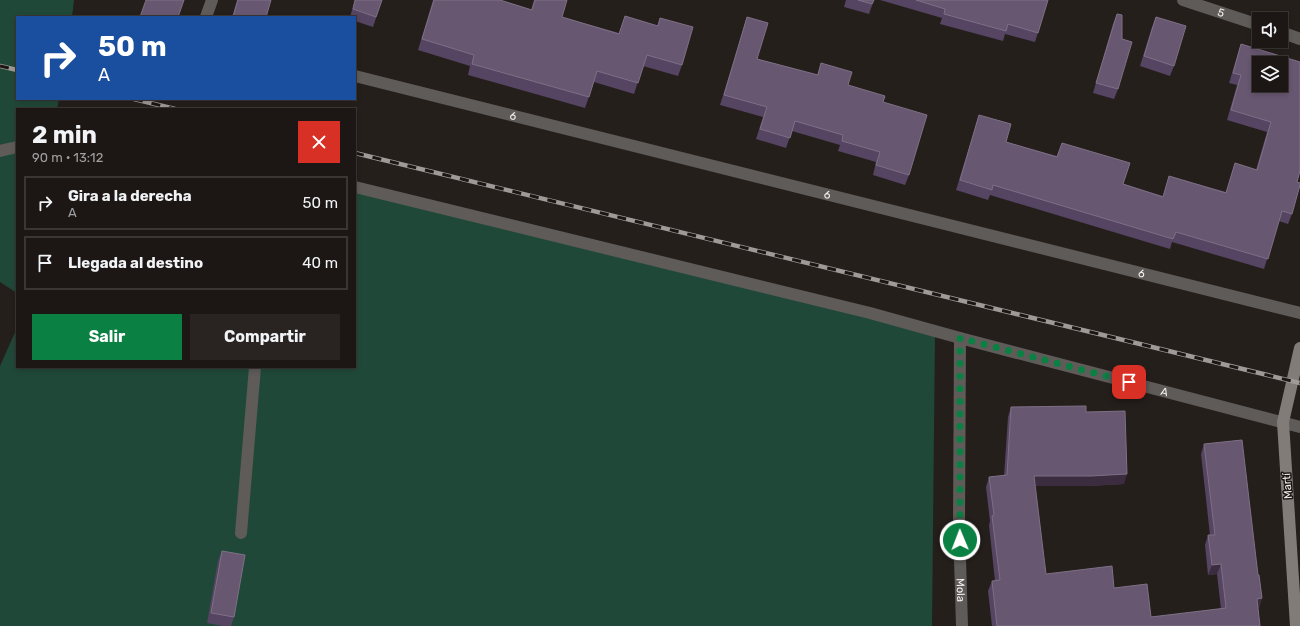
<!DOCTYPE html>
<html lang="es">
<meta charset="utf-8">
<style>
:root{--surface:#1c1715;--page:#292422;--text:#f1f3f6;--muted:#a09fa0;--line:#3a3634;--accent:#0b8043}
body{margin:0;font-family:Rubik,sans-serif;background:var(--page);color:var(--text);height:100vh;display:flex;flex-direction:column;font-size:15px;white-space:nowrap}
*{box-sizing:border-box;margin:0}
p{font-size:13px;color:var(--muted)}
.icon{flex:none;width:22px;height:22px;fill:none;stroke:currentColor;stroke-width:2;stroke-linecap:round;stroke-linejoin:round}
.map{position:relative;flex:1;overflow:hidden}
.drawer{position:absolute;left:16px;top:108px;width:340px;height:260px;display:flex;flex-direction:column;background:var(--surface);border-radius:0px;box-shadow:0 2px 6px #0003,0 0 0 1px var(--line)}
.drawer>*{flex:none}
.guide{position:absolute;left:16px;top:16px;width:340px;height:84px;border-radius:0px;box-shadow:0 2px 6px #0003,0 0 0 1px var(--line);background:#1a4fa0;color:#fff;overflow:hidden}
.fabs{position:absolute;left:1252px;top:12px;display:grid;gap:8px}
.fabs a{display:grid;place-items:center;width:36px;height:36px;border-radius:0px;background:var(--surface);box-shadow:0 2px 6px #0003,0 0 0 1px var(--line);font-size:20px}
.pin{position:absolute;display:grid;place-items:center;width:34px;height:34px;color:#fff;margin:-17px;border-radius:8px;box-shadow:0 2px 6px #0006}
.me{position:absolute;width:44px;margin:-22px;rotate:359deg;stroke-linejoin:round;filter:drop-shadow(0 0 3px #0008)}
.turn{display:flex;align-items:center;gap:14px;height:84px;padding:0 16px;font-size:18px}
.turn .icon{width:52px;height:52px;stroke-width:2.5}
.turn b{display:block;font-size:28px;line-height:34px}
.round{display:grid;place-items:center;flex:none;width:42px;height:42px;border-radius:0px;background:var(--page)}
.headline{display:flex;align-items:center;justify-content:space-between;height:68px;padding:0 16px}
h1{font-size:24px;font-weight:700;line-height:30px}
.cta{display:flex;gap:8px;margin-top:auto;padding:8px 16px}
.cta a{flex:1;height:46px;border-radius:0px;background:var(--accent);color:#fff;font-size:16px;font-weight:700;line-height:46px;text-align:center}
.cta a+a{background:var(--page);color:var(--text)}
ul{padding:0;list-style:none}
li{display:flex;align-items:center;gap:12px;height:54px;margin:0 8px 6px;padding:0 8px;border:2px solid var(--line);border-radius:0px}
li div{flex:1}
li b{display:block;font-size:15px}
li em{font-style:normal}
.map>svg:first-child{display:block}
</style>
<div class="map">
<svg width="1300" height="626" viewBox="0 0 1300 626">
<rect width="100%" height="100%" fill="#251f1c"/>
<!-- green -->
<g fill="#204838">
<path d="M 0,0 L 74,0 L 72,17 L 17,17 L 17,99 L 59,99 L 57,109 L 17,109 L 17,293 L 0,282 Z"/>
<path d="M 355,188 L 935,332 L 932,626 L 0,626 L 0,366 L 17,328 L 17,367 L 355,367 Z"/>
</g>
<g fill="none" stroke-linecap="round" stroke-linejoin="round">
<!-- lane -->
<path stroke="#5e5b59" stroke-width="12" d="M 241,533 L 255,367"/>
<!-- street -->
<g stroke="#5e5b59" stroke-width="12">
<path id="s1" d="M 1183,0 L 1259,25"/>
<path d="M 206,17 L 212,0"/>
<path d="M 1281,32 L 1300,39"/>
<path id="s2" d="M 355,76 L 1300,313"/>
<path d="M 0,151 L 17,147"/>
<path id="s3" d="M 355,187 L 870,313 L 960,338 L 1300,427"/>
<path id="s4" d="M 960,338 L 959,525 L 962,626"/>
</g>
<!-- secondary -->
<path stroke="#827c79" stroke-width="12" d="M 1296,626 L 1283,422 L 1300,348"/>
<!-- rail casing -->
<g stroke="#9f9a97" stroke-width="4.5">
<g id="rail">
<path d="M 0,66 L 17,70"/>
<path d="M 134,99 L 175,109"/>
<path d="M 355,153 L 1300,383"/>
</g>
</g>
<!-- rail -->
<use href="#rail" stroke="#1c1513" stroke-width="3" stroke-dasharray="9" stroke-linecap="butt"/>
</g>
<!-- wall -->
<g fill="#554462">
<path d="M 237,0 L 271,0 L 266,17 L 232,17 Z"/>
<path d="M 355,0 L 382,0 L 373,27 L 355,21 L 355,17 L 350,17 Z"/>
<path d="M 433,0 L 500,0 L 531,10 L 534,0 L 567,0 L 562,17 L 619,33 L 625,16 L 657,26 L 660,18 L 682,65 L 678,76 L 643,66 L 634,94 L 594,82 L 585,108 L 468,75 L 470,66 L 418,50 Z"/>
<path d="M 846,0 L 874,0 L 869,14 L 844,7 Z"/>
<path d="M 880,0 L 1048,0 L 1035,42 L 1005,34 L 1003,41 L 940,24 L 942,18 Z"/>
<path d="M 1117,14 L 1118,89 L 1114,99 L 1093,93 L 1113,24 Z"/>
<path d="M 747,17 L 757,59 L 817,75 L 821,63 L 848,85 L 883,102 L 909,175 L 905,185 L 873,175 L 876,162 L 838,151 L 840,145 L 792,131 L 786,148 L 756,139 L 763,117 L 720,105 L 744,27 Z"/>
<path d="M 1156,17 L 1174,66 L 1170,76 L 1140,66 L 1152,27 Z"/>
<path d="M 1241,44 L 1297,182 L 1292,214 L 1288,224 L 1279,221 L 1264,269 L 1172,242 L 1170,249 L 990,195 L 988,200 L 956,190 L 976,125 L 979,115 L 1006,142 L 1057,156 L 1062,143 L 1123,184 L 1163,196 L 1169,176 L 1226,192 L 1235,163 L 1256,170 L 1267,132 L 1227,120 L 1237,85 L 1229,83 Z"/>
<path d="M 1011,407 L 1086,412 L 1124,484 L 1088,486 L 1035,486 L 1046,574 L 1114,588 L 1151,617 L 1221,609 L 1217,574 L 1208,575 L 1205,545 L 1208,535 L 1210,535 L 1201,454 L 1204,444 L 1258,575 L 1262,598 L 1259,608 L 1258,608 L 1260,626 L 992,626 L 988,591 L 992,581 L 995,581 L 989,525 L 990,521 L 986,487 L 989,477 L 1004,476 L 1008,417 Z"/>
<path d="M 222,551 L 234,617 L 231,626 L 223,626 L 207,623 L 218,561 Z"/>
</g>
<!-- shaded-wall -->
<g fill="#3b2d3f">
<path d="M 1127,474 L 1124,484 L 1088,486 L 1031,486 L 1034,476 Z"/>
<path d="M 1221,564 L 1217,574 L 1208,575 L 1212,565 Z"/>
<path d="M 1262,598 L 1259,608 L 1253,609 L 1257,599 Z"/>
</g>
<!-- building -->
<g fill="#675771" stroke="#7e7085" fill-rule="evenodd">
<path d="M 146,0 L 184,0 L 178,17 L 140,17 Z"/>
<path d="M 238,0 L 271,0 L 266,17 L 233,17 Z"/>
<path d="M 355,0 L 382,0 L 376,17 L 353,9 Z"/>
<path d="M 434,0 L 500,0 L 532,10 L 535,0 L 567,0 L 562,17 L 619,34 L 625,16 L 658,26 L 660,18 L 693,27 L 682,65 L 647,55 L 638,83 L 597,71 L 589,97 L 472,64 L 474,55 L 422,39 Z"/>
<path d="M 858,0 L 874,0 L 872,4 Z"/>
<path d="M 916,0 L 1048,0 L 1038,33 L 1008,24 L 1006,31 L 944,14 L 945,9 Z"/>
<path d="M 1117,14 L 1122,15 L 1122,39 L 1132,42 L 1118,89 L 1096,83 Z"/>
<path d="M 747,17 L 768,23 L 757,59 L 818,75 L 821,63 L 852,72 L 848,85 L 885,96 L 883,102 L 927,115 L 909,175 L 876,165 L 880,152 L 842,141 L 843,135 L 795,121 L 790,138 L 760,129 L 767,107 L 724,95 Z"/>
<path d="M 1156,17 L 1186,26 L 1174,66 L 1144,56 Z"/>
<path d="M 1241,44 L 1300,62 L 1300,171 L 1297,182 L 1300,183 L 1300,185 L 1292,214 L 1282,211 L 1268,259 L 1176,232 L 1173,239 L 993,185 L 992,190 L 960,180 L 979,115 L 1011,124 L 1006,142 L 1057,157 L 1062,143 L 1130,163 L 1123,184 L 1163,197 L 1169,176 L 1226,193 L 1235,163 L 1257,170 L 1271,122 L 1231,110 L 1241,75 L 1233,73 ZM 1259,63 L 1281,63 L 1281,85 L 1259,85 Z"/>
<path d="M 1086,406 L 1086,412 L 1125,411 L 1127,474 L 1091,476 L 1034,476 L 1046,574 L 1112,566 L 1114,588 L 1147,584 L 1151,617 L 1226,608 L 1221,564 L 1212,565 L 1208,535 L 1215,535 L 1204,444 L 1242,440 L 1258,575 L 1259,575 L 1262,598 L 1257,599 L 1260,626 L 997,626 L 992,581 L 1000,580 L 992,516 L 994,515 L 989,477 L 1007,475 L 1011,407 Z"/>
<path d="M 222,551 L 245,555 L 234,617 L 211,613 Z"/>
</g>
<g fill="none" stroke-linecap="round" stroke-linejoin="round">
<!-- route -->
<path stroke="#0b8043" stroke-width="7" stroke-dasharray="0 12.6" d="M 960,540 L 960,338 L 1129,382"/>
</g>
<g text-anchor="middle" stroke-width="3" stroke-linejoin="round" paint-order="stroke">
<!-- street labels -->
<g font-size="11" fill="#f8f4f1" stroke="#1c1513">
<text dy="4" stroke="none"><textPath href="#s1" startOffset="40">5</textPath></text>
<text dy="4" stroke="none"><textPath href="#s2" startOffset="163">6</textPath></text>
<text dy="4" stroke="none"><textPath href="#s2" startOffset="487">6</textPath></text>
<text dy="4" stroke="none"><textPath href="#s2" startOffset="811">6</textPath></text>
<text dy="4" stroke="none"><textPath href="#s3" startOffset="835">A</textPath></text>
<text transform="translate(1287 486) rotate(-94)" y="4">Martí</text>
<text dy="4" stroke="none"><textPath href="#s4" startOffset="252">Mola</textPath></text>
</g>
</g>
</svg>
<div class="fabs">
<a><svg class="icon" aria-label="sound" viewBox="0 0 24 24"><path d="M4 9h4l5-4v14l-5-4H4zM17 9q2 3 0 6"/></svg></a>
<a><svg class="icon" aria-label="layers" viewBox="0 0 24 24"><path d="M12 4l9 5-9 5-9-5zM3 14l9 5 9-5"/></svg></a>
</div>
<div class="pin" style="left:1129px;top:382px;background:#d93025"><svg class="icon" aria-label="arrive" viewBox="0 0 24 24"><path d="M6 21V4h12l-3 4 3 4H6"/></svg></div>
<svg class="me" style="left:960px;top:540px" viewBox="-20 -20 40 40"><circle r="17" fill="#0b8043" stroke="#fff" stroke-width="3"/><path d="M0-11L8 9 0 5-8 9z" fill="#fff"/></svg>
<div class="guide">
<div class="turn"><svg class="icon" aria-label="right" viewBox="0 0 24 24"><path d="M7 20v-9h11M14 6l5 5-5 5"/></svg><div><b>50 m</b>A</div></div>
</div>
<section class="drawer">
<div class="headline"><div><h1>2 min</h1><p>90 m · 13:12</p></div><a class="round" style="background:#d93025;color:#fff"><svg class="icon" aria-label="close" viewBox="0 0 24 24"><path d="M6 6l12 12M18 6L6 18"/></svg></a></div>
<ul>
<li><svg class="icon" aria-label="right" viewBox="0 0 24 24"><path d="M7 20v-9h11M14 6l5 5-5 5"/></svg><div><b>Gira a la derecha</b><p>A</p></div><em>50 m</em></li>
<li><svg class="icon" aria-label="arrive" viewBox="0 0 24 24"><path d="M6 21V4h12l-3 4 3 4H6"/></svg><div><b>Llegada al destino</b></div><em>40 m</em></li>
</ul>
<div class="cta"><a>Salir</a><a>Compartir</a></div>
</section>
</div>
